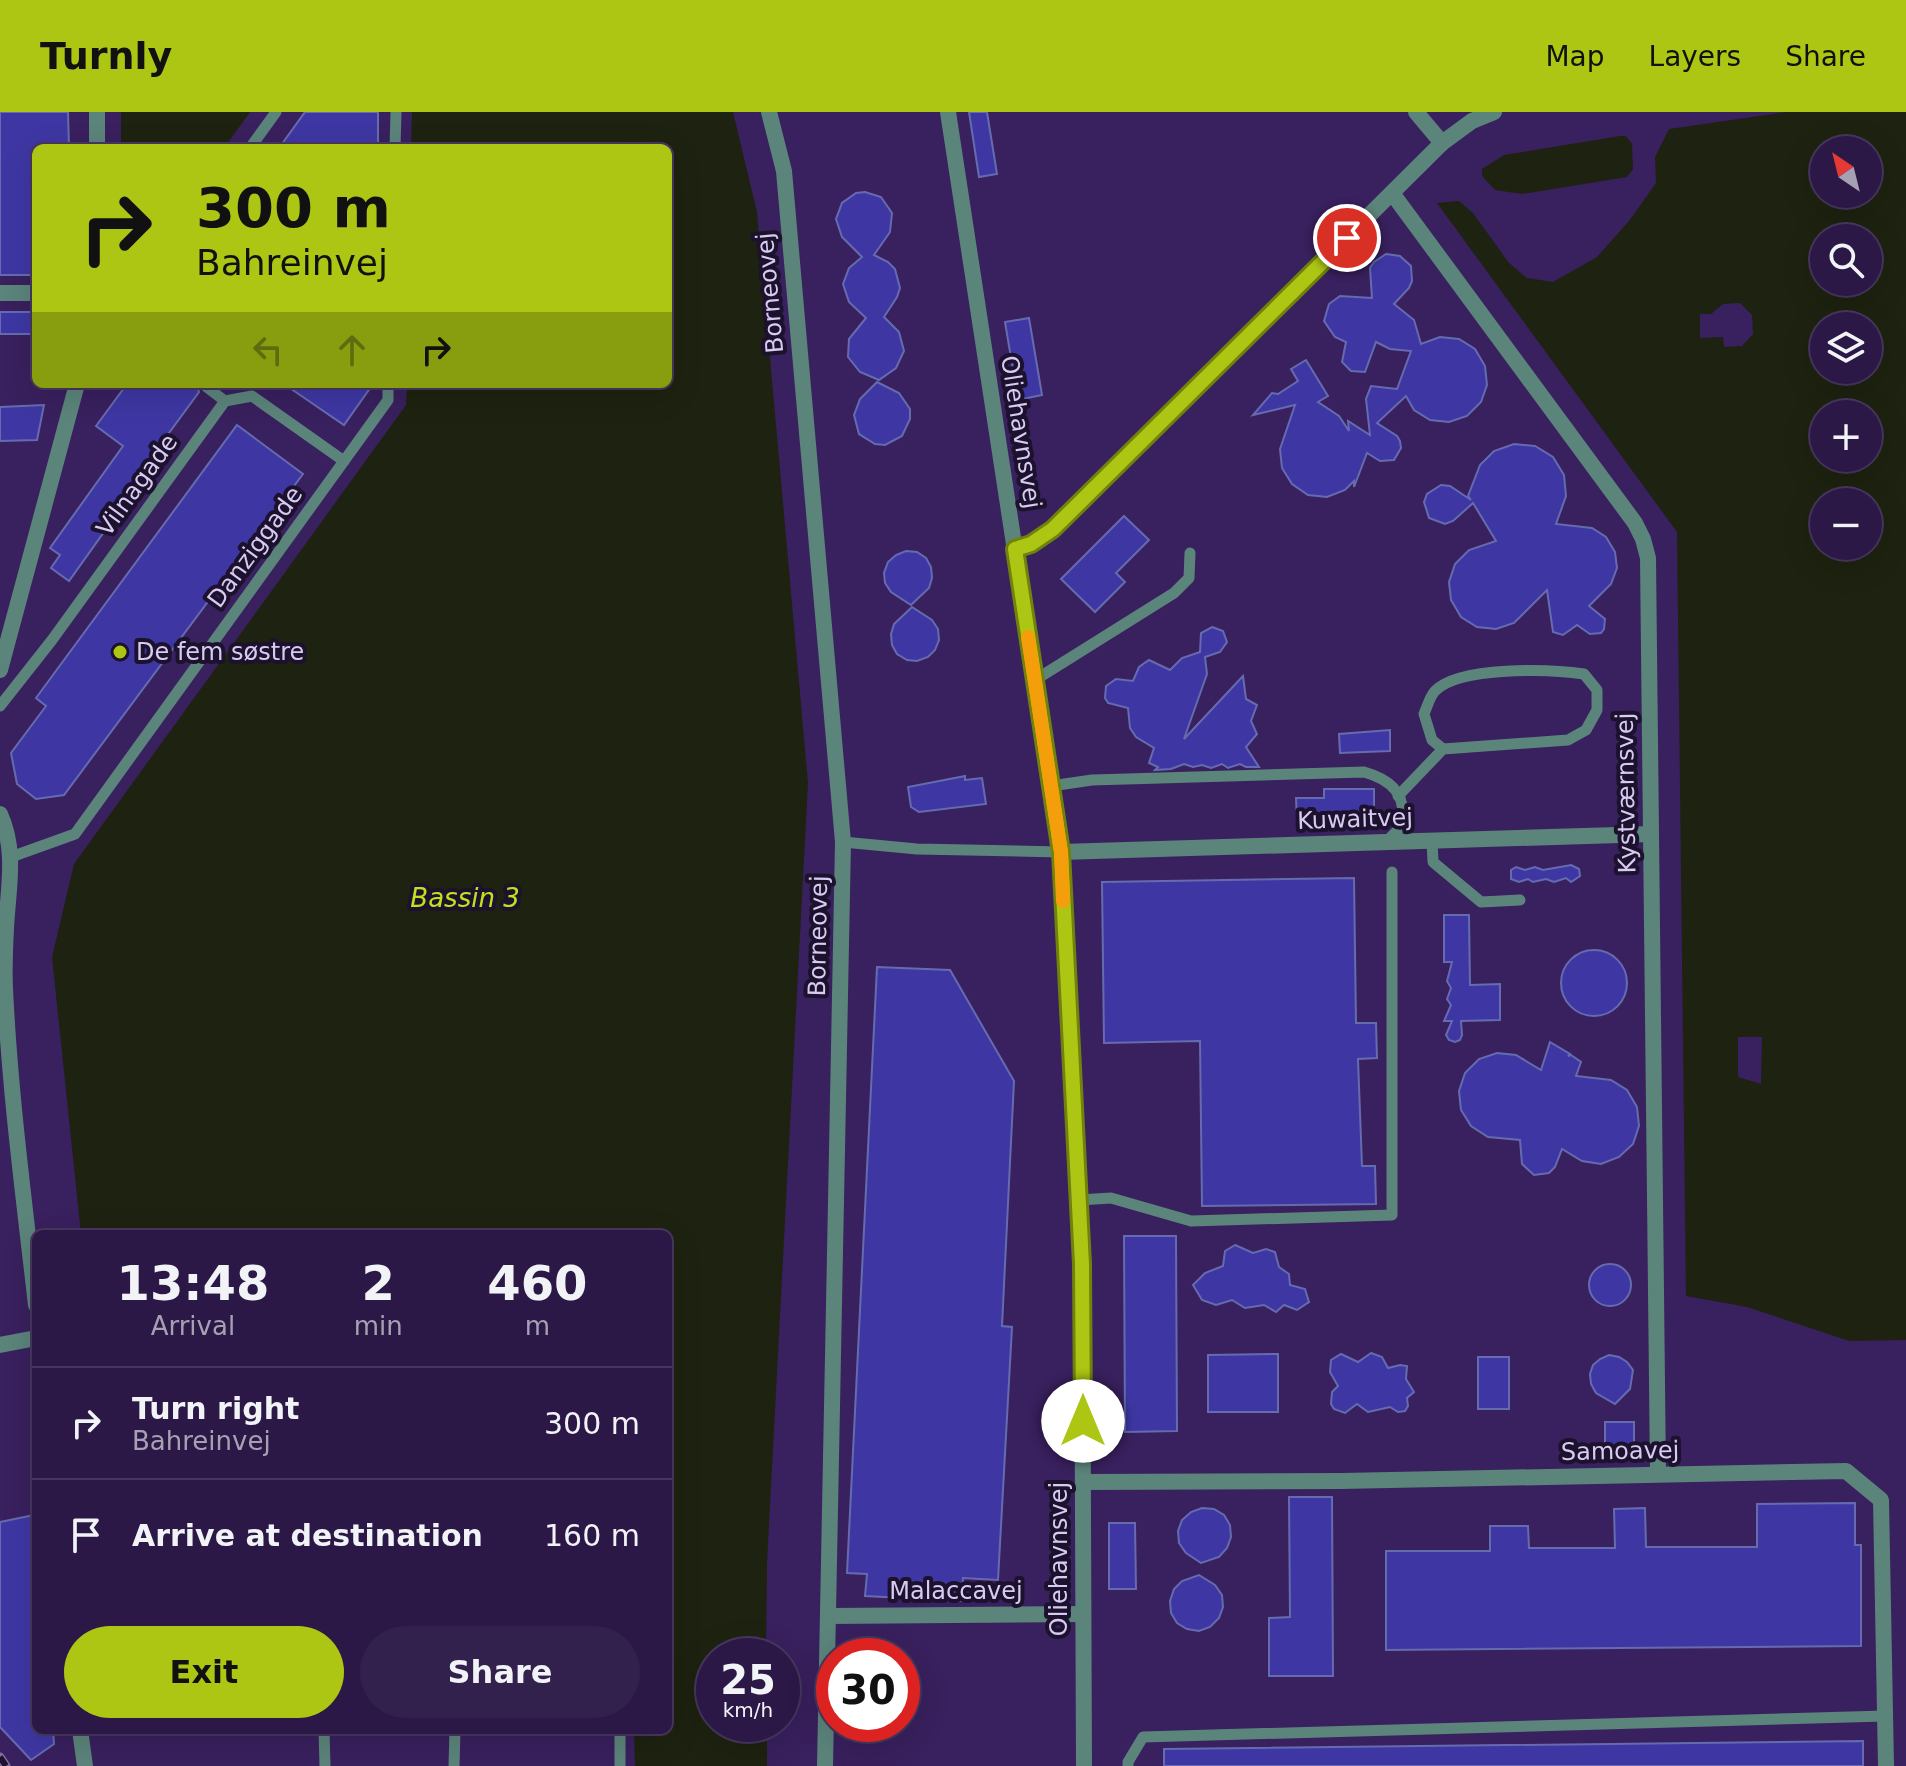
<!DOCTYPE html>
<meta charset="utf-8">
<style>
:root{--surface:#2b1846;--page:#33214d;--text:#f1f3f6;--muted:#a6a0b3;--line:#47375f;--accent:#acc613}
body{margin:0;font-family:"DejaVu Sans",sans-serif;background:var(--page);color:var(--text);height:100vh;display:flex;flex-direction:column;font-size:30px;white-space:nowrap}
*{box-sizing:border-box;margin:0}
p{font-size:26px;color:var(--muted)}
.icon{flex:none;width:44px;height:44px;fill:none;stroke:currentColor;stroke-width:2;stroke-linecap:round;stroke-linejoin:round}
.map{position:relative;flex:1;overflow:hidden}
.side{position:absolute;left:32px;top:1118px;width:640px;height:504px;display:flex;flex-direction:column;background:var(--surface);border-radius:12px;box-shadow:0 8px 32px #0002,0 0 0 2px var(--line)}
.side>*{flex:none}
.guide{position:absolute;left:32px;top:32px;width:640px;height:244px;border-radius:12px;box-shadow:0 8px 32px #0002,0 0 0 2px var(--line);background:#acc613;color:#111;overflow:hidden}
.needle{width:52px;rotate:325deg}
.tools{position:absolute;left:1810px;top:24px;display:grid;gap:16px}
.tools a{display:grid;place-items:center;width:72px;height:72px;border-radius:50%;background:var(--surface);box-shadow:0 8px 32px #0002,0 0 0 2px var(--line);font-size:40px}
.speed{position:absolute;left:696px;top:1526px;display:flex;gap:16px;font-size:40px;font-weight:700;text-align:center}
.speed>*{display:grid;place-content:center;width:104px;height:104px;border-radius:50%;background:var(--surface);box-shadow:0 8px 32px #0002,0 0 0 2px var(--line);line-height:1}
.speed small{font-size:20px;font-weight:400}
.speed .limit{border:12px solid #d22;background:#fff;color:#111}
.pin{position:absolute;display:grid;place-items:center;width:68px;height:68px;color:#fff;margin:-34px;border:4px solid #fff;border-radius:50%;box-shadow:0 2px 8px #0007}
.me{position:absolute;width:88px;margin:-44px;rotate:0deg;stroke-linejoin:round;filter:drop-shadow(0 0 6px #0008)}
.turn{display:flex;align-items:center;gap:28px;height:168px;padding:0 32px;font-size:36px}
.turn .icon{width:104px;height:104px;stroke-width:2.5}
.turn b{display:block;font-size:56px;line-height:68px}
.lanes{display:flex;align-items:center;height:76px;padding:0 32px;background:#0003;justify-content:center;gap:40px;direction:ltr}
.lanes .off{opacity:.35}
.eta{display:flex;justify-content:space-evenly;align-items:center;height:136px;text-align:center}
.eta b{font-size:48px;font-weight:700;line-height:56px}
.primary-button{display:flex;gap:16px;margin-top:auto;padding:16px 32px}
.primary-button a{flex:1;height:92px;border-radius:48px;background:var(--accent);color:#111;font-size:32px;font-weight:700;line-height:92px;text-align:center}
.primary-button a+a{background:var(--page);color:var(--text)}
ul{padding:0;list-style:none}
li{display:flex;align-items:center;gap:24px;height:112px;padding:0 32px;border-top:2px solid var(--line)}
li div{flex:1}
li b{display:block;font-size:30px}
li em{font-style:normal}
header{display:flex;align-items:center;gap:48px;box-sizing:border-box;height:112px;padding:0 40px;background:var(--accent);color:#111}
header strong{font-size:38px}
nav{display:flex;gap:44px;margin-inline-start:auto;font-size:28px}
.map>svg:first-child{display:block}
</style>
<header>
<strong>Turnly</strong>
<nav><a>Map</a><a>Layers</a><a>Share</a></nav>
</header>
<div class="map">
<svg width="1906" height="1654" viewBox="0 0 1906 1654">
<rect width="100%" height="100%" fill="#39205e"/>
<!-- water -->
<g fill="#1e2210" fill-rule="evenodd">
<path d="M 121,0 L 250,0 L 224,36 L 121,36 Z"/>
<path d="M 412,0 L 733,0 L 757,100 L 808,671 L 767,1451 L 766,1544 L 714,1544 L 714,1612 L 767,1612 L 767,1654 L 635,1654 L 634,1618 L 668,1618 L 668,1122 L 81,1122 L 52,845 L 74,752 L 406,293 L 407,272 L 668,272 L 668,36 L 411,36 Z"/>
<path d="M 1787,0 L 1906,0 L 1906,1228 L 1849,1229 L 1747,1195 L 1686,1184 L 1677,420 L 1437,91 L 1459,89 L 1473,101 L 1509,151 L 1527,166 L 1553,170 L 1597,145 L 1629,109 L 1656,71 L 1655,45 L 1669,17 ZM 1868,38 L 1868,82 L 1824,82 L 1824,38 ZM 1868,126 L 1868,170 L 1824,170 L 1824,126 ZM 1740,191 L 1752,203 L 1753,222 L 1742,234 L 1724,235 L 1723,225 L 1700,226 L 1700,202 L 1711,202 L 1723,192 ZM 1824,214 L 1868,214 L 1868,258 L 1824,258 ZM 1868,302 L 1868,346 L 1824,346 L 1824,302 ZM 1868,390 L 1868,434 L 1824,434 L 1824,390 ZM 1738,925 L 1762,925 L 1761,972 L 1738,965 Z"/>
<path d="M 1620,24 L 1626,24 L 1632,32 L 1633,57 L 1627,65 L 1522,82 L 1495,78 L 1482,64 L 1482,57 L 1504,43 Z"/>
</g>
<!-- building -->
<g fill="#3e37a3" stroke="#666bb0" stroke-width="2">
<path d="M 0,0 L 68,0 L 69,36 L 36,36 L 36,163 L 0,163 Z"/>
<path d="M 305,0 L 378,0 L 378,36 L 279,36 Z"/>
<path d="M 969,0 L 987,0 L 997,62 L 979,65 Z"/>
<path d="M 865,80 L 881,85 L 892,101 L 890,120 L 874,143 L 888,150 L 895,157 L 900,176 L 897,185 L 884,205 L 899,220 L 904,239 L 896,256 L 879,268 L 860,260 L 848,245 L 849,227 L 866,206 L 849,190 L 843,172 L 849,156 L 862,145 L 842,125 L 836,107 L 842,91 L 856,81 Z"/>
<path d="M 1386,142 L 1400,144 L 1411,154 L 1412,169 L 1409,176 L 1394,192 L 1414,208 L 1421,232 L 1440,225 L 1459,227 L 1475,237 L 1485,254 L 1487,273 L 1481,290 L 1467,304 L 1449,310 L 1430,308 L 1414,298 L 1406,284 L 1377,311 L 1397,324 L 1400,329 L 1401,336 L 1394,348 L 1380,349 L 1367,341 L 1354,375 L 1354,369 L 1345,378 L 1327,385 L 1308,383 L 1292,372 L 1282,356 L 1280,337 L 1295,293 L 1253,303 L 1272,281 L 1278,282 L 1298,269 L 1291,257 L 1306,248 L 1328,284 L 1318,290 L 1339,304 L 1349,319 L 1348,309 L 1370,323 L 1366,287 L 1371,274 L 1397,277 L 1411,239 L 1390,237 L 1376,230 L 1365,260 L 1351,259 L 1342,250 L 1346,230 L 1335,225 L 1324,209 L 1329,192 L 1340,184 L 1372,186 L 1370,156 L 1374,150 Z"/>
<rect x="0" y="200" width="36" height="22"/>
<path d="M 1029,206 L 1042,283 L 1018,288 L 1005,210 Z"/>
<path d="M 877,270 L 899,281 L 910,297 L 910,307 L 902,324 L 885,333 L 875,332 L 859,322 L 854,303 L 860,287 Z"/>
<path d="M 127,272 L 196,272 L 199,280 L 155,340 L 159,343 L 69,469 L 51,456 L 60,443 L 50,436 L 123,334 L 96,314 Z"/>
<path d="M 284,272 L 373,272 L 344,313 Z"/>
<path d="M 44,293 L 37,328 L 0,329 L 0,295 Z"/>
<path d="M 237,313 L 303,362 L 64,683 L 36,687 L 17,672 L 11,641 L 46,594 L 36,586 Z"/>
<path d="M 1514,332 L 1535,334 L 1553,345 L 1564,363 L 1566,384 L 1556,412 L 1592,416 L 1606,425 L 1615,440 L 1617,456 L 1611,472 L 1589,494 L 1605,507 L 1604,517 L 1601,521 L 1590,522 L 1577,513 L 1563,523 L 1553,520 L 1547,478 L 1514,511 L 1496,517 L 1477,515 L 1461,505 L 1451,488 L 1449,470 L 1455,452 L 1469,438 L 1496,429 L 1473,391 L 1453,409 L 1445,412 L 1429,406 L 1424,390 L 1427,382 L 1441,373 L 1450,374 L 1471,388 L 1468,384 L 1480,353 L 1494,339 Z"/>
<path d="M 1124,404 L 1149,428 L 1116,461 L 1125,470 L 1095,500 L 1061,467 Z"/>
<path d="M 906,439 L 917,440 L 926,446 L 931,455 L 932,466 L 929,476 L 911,493 L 891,480 L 885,471 L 884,461 L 888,450 L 896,443 Z"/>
<path d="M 912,495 L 932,508 L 938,517 L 939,528 L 935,538 L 928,545 L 917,549 L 907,548 L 897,542 L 892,533 L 891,522 L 894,512 Z"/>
<path d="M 1212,515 L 1223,519 L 1227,530 L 1220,540 L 1205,545 L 1207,562 L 1184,627 L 1243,564 L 1246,587 L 1257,593 L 1251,609 L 1257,622 L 1246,635 L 1259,655 L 1246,655 L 1240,652 L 1228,656 L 1222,652 L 1211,656 L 1202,653 L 1193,655 L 1184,652 L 1171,657 L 1155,658 L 1158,655 L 1149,651 L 1154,636 L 1136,625 L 1130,616 L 1128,596 L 1108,591 L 1105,586 L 1106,574 L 1116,567 L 1133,569 L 1139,555 L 1149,548 L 1170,558 L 1182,546 L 1200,540 L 1201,521 Z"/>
<path d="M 1390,618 L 1390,639 L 1340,641 L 1339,622 Z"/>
<path d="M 965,664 L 965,668 L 982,666 L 986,692 L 919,700 L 911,695 L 908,675 Z"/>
<path d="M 1324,677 L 1374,677 L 1374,708 L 1297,711 L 1296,686 L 1324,686 Z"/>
<path d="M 1571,753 L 1579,757 L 1580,764 L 1571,770 L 1566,766 L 1554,770 L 1546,767 L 1533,770 L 1528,767 L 1519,770 L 1511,767 L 1511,758 L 1516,755 L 1525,758 L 1535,755 L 1543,758 Z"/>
<path d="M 1354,766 L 1356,911 L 1376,911 L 1377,946 L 1358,947 L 1362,1054 L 1375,1054 L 1376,1092 L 1202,1094 L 1200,929 L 1104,931 L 1102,770 Z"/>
<path d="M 1444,803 L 1469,803 L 1470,873 L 1500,872 L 1500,908 L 1461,909 L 1462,923 L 1460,928 L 1455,930 L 1449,928 L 1446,923 L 1452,909 L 1444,909 L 1451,893 L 1447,887 L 1451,876 L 1447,869 L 1452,850 L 1444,850 Z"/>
<circle cx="1594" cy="871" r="33"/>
<path d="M 877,855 L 950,858 L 1014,969 L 1002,1214 L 1012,1215 L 998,1468 L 963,1466 L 962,1489 L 865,1484 L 867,1462 L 847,1461 Z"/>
<path d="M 1550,930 L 1570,942 L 1568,944 L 1571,943 L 1581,950 L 1576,964 L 1611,968 L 1627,978 L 1637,995 L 1639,1014 L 1633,1032 L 1619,1045 L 1601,1052 L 1582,1049 L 1562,1037 L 1555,1055 L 1549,1061 L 1534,1063 L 1522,1052 L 1520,1028 L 1488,1025 L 1471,1014 L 1461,998 L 1459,979 L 1465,961 L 1479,947 L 1497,941 L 1516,943 L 1541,958 Z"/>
<path d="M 1124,1124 L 1176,1124 L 1177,1319 L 1125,1320 Z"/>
<path d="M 1235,1133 L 1253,1141 L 1266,1137 L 1275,1140 L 1279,1155 L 1289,1162 L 1290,1173 L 1305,1177 L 1309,1190 L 1297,1198 L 1284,1193 L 1276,1200 L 1264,1193 L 1245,1196 L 1232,1188 L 1216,1193 L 1202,1188 L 1193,1173 L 1205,1161 L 1223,1154 L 1225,1139 Z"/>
<circle cx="1610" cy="1173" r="21"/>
<path d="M 1371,1241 L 1382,1245 L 1388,1256 L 1400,1253 L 1407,1254 L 1406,1267 L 1414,1280 L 1407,1286 L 1408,1294 L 1405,1299 L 1398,1300 L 1390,1295 L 1368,1300 L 1357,1292 L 1345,1301 L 1334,1297 L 1331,1292 L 1332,1280 L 1338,1274 L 1330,1260 L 1331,1248 L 1341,1242 L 1358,1250 Z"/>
<path d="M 1278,1242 L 1278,1300 L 1208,1300 L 1208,1243 Z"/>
<path d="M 1609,1243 L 1619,1245 L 1627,1250 L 1633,1258 L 1630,1277 L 1615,1292 L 1596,1281 L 1591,1272 L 1590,1262 L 1593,1253 L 1600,1247 Z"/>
<rect x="1478" y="1245" width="31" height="52"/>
<rect x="1605" y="1310" width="29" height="25"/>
<path d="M 1289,1385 L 1332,1385 L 1333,1564 L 1269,1564 L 1269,1506 L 1290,1505 Z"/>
<path d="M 1855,1391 L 1855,1433 L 1861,1433 L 1861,1534 L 1386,1538 L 1386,1439 L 1490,1439 L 1490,1414 L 1528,1414 L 1529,1436 L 1615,1436 L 1614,1397 L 1645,1396 L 1646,1435 L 1757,1435 L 1757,1392 Z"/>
<path d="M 1202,1396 L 1214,1397 L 1224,1403 L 1230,1413 L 1231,1425 L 1227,1436 L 1219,1445 L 1201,1451 L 1186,1441 L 1179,1431 L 1178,1419 L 1182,1408 L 1191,1400 Z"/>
<path d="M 34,1403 L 36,1618 L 53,1618 L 54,1632 L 31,1648 L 0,1615 L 0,1410 Z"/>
<path d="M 1109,1411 L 1135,1411 L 1136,1477 L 1109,1477 Z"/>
<path d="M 1199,1463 L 1215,1473 L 1222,1483 L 1223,1495 L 1219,1506 L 1210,1515 L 1199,1519 L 1187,1517 L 1177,1511 L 1171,1501 L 1170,1489 L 1174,1477 L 1182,1469 Z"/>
<path d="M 1863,1629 L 1863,1654 L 1164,1654 L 1164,1637 Z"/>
</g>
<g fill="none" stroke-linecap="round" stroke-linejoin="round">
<!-- service -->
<g stroke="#5b847b" stroke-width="11">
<path d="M 250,36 L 276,0"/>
<path d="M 395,36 L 396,0"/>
<path d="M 204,273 L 225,289"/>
<path d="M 1035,568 L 1174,481 L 1189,466 L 1190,441"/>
<path d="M 0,594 L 52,528 L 225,289 L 252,284 L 344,349"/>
<path d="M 1051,674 L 1092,668 L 1364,660 C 1393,668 1408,684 1401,715 L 1386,730"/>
<path d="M 1398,684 L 1443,637 L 1568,628 L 1586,618 L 1597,598 L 1597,578 L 1584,562 C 1551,557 1459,554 1435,579 C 1430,584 1427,595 1424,602 L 1432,628 L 1443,637"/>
<path d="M 1432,729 L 1433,750 L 1481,790 L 1520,788"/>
<path d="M 843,730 L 917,737 L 1061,740"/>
<path d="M 11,745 L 75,722 L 388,288 L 388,272"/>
<path d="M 1079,1088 L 1111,1086 L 1191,1109 L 1392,1103 L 1392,760"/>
<path d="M 324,1618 L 325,1654"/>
<path d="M 454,1654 L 455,1618"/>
<path d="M 620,1654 L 620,1618"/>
<path d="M 1128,1654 L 1128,1650 L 1143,1625 L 1885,1604"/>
</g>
<!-- minor -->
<g stroke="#5b847b" stroke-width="16">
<path d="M 97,0 L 97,36"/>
<path d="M 769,0 L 784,59 L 843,730 L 825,1654"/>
<path d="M 948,0 L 1061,740 L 1082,1152 L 1084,1654"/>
<path d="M 1416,0 L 1442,31"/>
<path d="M 1392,81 L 1635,411 L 1643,427 L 1648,446 L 1658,1362"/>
<path d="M 0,181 L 36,181"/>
<path d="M 1015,437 L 1033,431 L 1053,417 L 1442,31 L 1472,9 L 1494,0"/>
<path d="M 0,558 L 77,272"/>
<path d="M 0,702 C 17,739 8,777 6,816 C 5,836 4,857 5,877 C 10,983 24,1087 36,1193"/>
<path d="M 1061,740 L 1651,722"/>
<path d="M 0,1233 L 36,1226"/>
<path d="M 1083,1370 L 1341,1369 L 1846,1359 L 1881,1388 L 1886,1654"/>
<path d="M 830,1504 L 1083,1502"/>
<path d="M 80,1618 L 85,1654"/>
</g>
<!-- rail casing -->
<g stroke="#826fa2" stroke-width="9">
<path id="rail" d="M 0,1645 L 6,1654"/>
</g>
<!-- rail -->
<use href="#rail" stroke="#1c122d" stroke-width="6" stroke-dasharray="18" stroke-linecap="butt"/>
</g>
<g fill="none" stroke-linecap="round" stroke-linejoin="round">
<!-- route casing -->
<g stroke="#70810c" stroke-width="20">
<path id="route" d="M 1083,1309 L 1082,1152 L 1061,740 L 1015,437 L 1031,432 L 1053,417 L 1347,126"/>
</g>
<!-- route -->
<use href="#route" stroke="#acc613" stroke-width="14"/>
<!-- slow -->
<path stroke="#f59e0b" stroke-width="14" d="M 1028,525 L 1061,740 L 1063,789"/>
</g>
<!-- markers -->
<circle fill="#acc613" stroke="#1c122d" stroke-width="3" cx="120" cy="540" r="8"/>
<g text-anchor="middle" stroke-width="8" stroke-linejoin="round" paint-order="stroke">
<!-- street labels -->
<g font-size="24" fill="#d7cbf1" stroke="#1c122d">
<text transform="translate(770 181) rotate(-95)" y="8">Borneovej</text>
<text transform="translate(1021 320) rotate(81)" y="8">Oliehavnsvej</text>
<text transform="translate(137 373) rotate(-54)" y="8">Vilnagade</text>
<text transform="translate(255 435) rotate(-54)" y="8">Danziggade</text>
<text transform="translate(1626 681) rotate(-91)" y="8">Kystværnsvej</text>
<text transform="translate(1355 707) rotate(-2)" y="8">Kuwaitvej</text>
<text transform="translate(818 824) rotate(-89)" y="8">Borneovej</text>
<text transform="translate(1620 1339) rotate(-1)" y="8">Samoavej</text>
<text transform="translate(1059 1447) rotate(-90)" y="8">Oliehavnsvej</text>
<text x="956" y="1487">Malaccavej</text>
</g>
<!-- poi labels -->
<g font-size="24" fill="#d7cbf1" stroke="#1c122d" text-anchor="start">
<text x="136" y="548">De fem søstre</text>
</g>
<!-- water labels -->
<g font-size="26" font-style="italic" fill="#c3e11b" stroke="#1c122d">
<text x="465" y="795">Bassin 3</text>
</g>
</g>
</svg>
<div class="tools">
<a><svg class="needle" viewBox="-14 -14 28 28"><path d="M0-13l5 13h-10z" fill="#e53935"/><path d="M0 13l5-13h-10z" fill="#a6a0b3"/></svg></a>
<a><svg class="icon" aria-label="search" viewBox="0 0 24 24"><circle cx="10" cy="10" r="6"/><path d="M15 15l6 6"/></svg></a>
<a><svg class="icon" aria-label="layers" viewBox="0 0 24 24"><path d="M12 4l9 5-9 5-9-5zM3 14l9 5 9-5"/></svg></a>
<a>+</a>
<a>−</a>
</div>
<div class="speed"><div>25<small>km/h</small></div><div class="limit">30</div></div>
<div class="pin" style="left:1347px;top:126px;background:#d93025"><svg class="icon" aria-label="arrive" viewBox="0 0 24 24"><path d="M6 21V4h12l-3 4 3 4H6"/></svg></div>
<svg class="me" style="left:1083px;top:1309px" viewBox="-20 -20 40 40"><circle r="19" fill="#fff"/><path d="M0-13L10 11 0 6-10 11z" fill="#acc613"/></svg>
<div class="guide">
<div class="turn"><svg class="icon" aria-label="right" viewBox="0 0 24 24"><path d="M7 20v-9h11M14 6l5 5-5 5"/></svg><div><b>300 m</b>Bahreinvej</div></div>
<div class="lanes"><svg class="icon off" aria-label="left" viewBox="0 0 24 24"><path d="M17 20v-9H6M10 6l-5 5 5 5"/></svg><svg class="icon off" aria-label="ahead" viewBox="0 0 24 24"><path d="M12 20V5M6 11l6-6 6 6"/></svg><svg class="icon" aria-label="right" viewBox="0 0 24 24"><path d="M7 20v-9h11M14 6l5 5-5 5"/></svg></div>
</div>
<section class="side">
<div class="eta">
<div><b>13:48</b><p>Arrival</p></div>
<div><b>2</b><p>min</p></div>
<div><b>460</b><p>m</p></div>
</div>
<ul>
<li><svg class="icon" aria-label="right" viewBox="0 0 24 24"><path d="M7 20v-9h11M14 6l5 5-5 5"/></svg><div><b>Turn right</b><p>Bahreinvej</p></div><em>300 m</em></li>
<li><svg class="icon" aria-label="arrive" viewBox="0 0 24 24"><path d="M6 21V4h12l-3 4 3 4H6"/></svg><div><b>Arrive at destination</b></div><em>160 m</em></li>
</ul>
<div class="primary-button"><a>Exit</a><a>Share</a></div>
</section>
</div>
